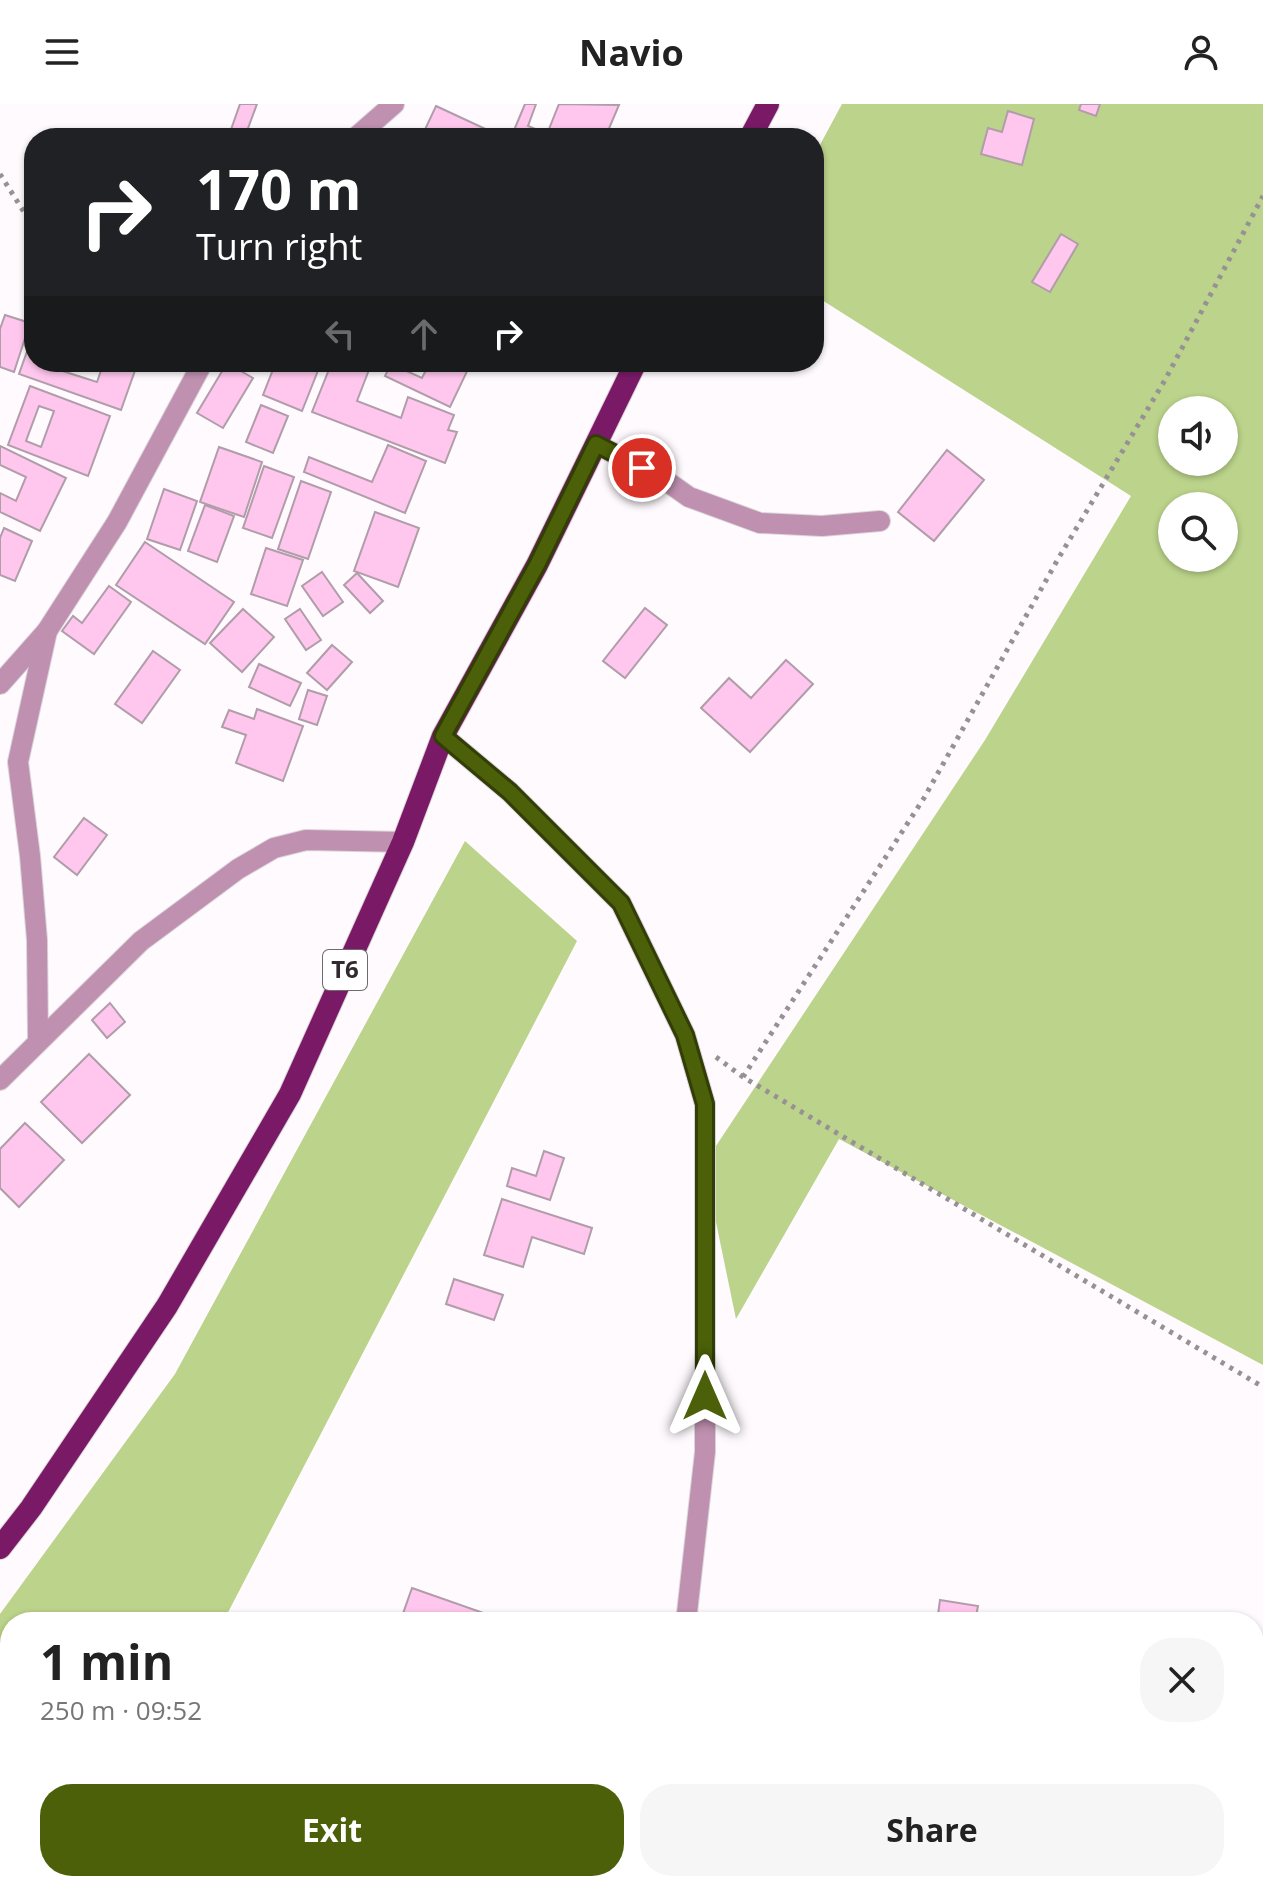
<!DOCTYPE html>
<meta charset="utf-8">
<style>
:root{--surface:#fff;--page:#f6f6f6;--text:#222;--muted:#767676;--accent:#4b6008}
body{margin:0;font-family:"Open Sans",sans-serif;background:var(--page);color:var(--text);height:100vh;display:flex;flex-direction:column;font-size:30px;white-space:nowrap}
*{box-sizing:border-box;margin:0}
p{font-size:26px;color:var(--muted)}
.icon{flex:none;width:44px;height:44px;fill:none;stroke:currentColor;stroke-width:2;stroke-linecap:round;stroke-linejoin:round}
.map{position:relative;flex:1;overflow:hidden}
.details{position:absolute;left:0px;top:1508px;width:1264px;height:280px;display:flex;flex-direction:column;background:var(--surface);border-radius:32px 32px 0 0;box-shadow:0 2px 6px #0004}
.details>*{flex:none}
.guide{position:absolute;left:24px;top:24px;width:800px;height:244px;border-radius:32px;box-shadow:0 2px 6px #0004;background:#202124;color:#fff;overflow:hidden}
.controls{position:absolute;left:1158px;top:292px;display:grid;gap:16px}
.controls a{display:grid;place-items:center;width:80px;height:80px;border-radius:50%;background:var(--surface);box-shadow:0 2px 6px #0004;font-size:40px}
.pin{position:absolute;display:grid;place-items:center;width:68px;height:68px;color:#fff;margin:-34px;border:4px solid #fff;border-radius:50%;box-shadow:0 2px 8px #0007}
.me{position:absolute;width:88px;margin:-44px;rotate:0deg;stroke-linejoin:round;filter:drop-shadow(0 0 6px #0008)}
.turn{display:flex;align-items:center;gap:28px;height:168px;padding:0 40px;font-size:36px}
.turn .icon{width:104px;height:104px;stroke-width:2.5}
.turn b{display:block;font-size:56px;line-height:68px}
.lanes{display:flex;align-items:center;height:76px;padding:0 40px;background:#0003;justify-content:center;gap:40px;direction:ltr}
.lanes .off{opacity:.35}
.round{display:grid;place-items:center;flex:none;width:84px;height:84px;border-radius:32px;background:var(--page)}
.headline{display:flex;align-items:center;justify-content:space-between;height:136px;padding:0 40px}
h1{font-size:48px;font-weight:700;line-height:60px}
.cta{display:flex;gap:16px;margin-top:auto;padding:16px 40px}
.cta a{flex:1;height:92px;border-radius:32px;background:var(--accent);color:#fff;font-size:32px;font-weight:700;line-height:92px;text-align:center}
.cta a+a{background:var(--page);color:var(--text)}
header{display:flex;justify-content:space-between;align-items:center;height:104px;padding:0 40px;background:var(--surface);font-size:36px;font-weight:700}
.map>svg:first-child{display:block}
</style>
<header><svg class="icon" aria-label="menu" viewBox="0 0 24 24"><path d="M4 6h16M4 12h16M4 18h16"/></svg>Navio<svg class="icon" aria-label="person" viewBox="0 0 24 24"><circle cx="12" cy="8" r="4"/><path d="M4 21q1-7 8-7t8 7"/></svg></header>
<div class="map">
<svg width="1263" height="1788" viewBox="0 0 1263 1788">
<rect width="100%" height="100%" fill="#fefafd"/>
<!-- forest -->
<g fill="#bbd38a" fill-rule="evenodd">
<path d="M 842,0 L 1263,0 L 1263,1261 L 839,1035 L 736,1215 L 704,1060 L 985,636 L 1131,392 L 814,191 L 814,52 ZM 1172,306 L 1224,306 L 1224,358 L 1172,358 ZM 1172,402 L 1224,402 L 1224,454 L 1172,454 Z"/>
<path d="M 465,737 L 577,837 L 223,1518 L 10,1518 L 10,1778 L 38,1778 L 31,1788 L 0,1788 L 0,1510 L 175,1270 Z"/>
</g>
<!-- building -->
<g fill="#ffc7ed" stroke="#b09da9" stroke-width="2" fill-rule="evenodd">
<path d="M 240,0 L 257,0 L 247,27 L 268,34 L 228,34 Z"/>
<path d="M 525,0 L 536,0 L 528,22 L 547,30 L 559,0 L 619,1 L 605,34 L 519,34 L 512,31 Z"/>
<path d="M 1081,0 L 1100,0 L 1096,12 L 1079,6 Z"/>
<path d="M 436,2 L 492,28 L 489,34 L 421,34 Z"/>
<path d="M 1008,7 L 1034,15 L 1022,61 L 981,50 L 988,24 L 1002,28 Z"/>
<path d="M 1061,130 L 1078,140 L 1050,188 L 1032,178 Z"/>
<path d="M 5,211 L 30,219 L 14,268 L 0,263 L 0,225 Z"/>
<path d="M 34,228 L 34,258 L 52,258 L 50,263 L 97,278 L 104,258 L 138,258 L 121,306 L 19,270 Z"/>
<path d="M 276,258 L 304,258 L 319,264 L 302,307 L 263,291 Z"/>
<path d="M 332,258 L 372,258 L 357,297 L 401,314 L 408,293 L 454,311 L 448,326 L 457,328 L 445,359 L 312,308 Z"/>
<path d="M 430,258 L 471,259 L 450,303 L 385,272 L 391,260 L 422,274 Z"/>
<path d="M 227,259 L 253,274 L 223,324 L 197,309 Z"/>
<path d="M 30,282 L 110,312 L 88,372 L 8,341 ZM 39,302 L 54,307 L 41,343 L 26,337 Z"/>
<path d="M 261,301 L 288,312 L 273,349 L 246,338 Z"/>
<path d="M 388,341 L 426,357 L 405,409 L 304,368 L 309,353 L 372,378 Z"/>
<path d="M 0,342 L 66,374 L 40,427 L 0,408 L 0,389 L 16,397 L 26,373 L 0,361 Z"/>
<path d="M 219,343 L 262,358 L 244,413 L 200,398 Z"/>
<path d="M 947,346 L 984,376 L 934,437 L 898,408 Z"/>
<path d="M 264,362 L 294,373 L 272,434 L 243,424 Z"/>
<path d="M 301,377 L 331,388 L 308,455 L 278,445 Z"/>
<path d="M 164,385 L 197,397 L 180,446 L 147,435 Z"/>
<path d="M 205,401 L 234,412 L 217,458 L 188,447 Z"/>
<path d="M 375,408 L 419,424 L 398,483 L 354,467 Z"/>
<path d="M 4,424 L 32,437 L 15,477 L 0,471 L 0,434 Z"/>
<path d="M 145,438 L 234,498 L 205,540 L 116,481 Z"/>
<path d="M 266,444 L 303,456 L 287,502 L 251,490 Z"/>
<path d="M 322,468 L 343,498 L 323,512 L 302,482 Z"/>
<path d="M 357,469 L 383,497 L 370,509 L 344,481 Z"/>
<path d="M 109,482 L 131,498 L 94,550 L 62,527 L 73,512 L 82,519 Z"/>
<path d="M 645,504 L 667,521 L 625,574 L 603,557 Z"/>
<path d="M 243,505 L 274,533 L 242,568 L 210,539 Z"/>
<path d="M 300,505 L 321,536 L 306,546 L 285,515 Z"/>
<path d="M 332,541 L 352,558 L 327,586 L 307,569 Z"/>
<path d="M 153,547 L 180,566 L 142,619 L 115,600 Z"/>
<path d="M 786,556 L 813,580 L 750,648 L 701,604 L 729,574 L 751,594 Z"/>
<path d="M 259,560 L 301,579 L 290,602 L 249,583 Z"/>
<path d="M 308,586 L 327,592 L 317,621 L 299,615 Z"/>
<path d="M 257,605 L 303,622 L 283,677 L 236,659 L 246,631 L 222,623 L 229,606 L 254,615 Z"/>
<path d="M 84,714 L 107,731 L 77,771 L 54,753 Z"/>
<path d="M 110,899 L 125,918 L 107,934 L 92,916 Z"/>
<path d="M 89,950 L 130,991 L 82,1039 L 41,998 Z"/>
<path d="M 25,1019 L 64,1056 L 19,1103 L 0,1084 L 0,1045 Z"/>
<path d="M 544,1047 L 564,1054 L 550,1096 L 507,1082 L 512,1064 L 536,1072 Z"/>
<path d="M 502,1095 L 592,1124 L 584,1150 L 532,1133 L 523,1163 L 484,1151 Z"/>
<path d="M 454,1175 L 503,1191 L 494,1216 L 446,1200 Z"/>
<path d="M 412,1484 L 495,1513 L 493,1518 L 400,1518 Z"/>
<path d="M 940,1496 L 978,1502 L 975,1518 L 937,1518 Z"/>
</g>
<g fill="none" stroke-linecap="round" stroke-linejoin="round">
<!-- minor casing -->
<g stroke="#d9d5d8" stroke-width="22">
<g id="minor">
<path d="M 355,34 L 394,0"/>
<path d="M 596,340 L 665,376 L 689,393 L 760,419 L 822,422 L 880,417"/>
<path d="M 0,580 L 47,527 L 117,418 L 203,258"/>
<path d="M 443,632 L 510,688 L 621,799 L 685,931 L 705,1000 L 705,1348 L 686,1518"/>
<path d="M 38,936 L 37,836 L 30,752 L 18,658 L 47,527"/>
<path d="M 0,976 L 141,837 L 238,765 L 274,744 L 306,736 L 403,738"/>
<path d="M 601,1788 L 605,1778"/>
</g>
</g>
<!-- trunk casing -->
<g stroke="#d9d5d8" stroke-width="24">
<g id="trunk">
<path d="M 750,34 L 768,0"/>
<path d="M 0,1444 L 31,1404 L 167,1202 L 290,990 L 403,738 L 443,632 L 537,461 L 636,258"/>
</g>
</g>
<!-- path -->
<g stroke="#979195" stroke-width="5" stroke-dasharray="4 6" stroke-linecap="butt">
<path d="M 0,70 L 34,124"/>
<path d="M 716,953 L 743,973 L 1263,1283"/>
<path d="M 743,973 L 924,694 L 1058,455 L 1165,276 L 1263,92"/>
</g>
<!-- minor -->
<use href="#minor" stroke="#bf90b0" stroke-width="20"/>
<!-- trunk -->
<use href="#trunk" stroke="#7a1a66" stroke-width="22"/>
</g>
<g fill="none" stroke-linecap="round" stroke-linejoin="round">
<!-- route casing -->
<g stroke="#313e05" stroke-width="20">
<path id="route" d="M 642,364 L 596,340 L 537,461 L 443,632 L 510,688 L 621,799 L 685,931 L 705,1000 L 705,1292"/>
</g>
<!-- route -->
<use href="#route" stroke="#4b6008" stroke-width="14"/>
</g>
<g text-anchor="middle" stroke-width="6" stroke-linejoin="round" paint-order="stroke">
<!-- shield labels -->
<rect fill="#fff" stroke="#6f6a6d" stroke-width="2" x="323" y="846" width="44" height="40" rx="6"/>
<g font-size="24" font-weight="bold" fill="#312a2e">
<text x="345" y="874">T6</text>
</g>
</g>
</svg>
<div class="controls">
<a><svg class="icon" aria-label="sound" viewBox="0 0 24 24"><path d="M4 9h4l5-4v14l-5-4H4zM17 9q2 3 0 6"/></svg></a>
<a><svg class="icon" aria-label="search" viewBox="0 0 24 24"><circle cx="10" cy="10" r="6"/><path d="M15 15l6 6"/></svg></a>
</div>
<div class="pin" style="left:642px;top:364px;background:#d93025"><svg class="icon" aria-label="arrive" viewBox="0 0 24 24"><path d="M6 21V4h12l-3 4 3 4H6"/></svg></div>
<svg class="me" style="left:705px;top:1292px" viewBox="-20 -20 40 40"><path d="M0-17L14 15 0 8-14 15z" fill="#4b6008" stroke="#fff" stroke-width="4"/></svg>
<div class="guide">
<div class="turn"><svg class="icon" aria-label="right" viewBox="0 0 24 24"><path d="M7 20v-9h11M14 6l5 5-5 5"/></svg><div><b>170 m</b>Turn right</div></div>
<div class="lanes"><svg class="icon off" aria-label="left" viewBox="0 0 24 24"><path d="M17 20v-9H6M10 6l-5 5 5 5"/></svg><svg class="icon off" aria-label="ahead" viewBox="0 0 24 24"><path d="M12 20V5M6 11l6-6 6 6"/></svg><svg class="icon" aria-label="right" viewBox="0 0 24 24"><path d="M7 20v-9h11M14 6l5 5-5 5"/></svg></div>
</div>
<section class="details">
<div class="headline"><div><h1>1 min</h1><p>250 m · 09:52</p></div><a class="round"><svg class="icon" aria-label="close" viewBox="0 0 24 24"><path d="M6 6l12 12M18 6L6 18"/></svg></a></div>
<div class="cta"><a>Exit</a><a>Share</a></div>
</section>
</div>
